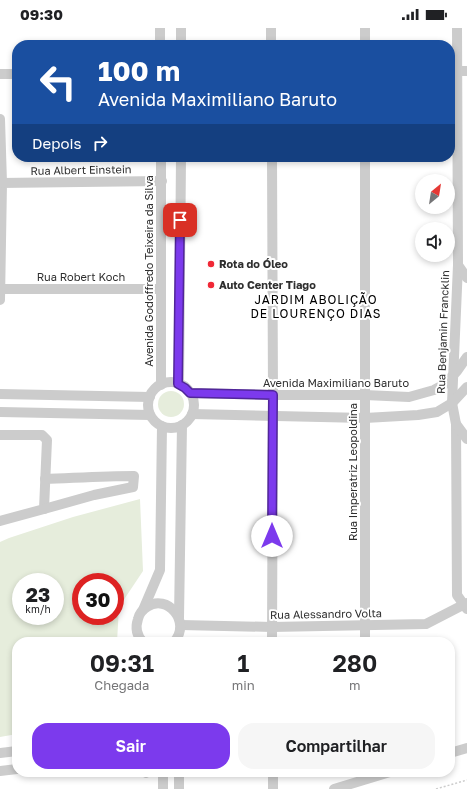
<!DOCTYPE html>
<html lang="pt">
<meta charset="utf-8">
<style>
:root{--surface:#fff;--page:#f6f6f6;--text:#202124;--muted:#757577;--accent:#7c3aed}
body{margin:0;font-family:"Golos Text",sans-serif;background:var(--page);color:var(--text);height:100vh;display:flex;flex-direction:column;font-size:15px;white-space:nowrap}
*{box-sizing:border-box;margin:0}
p{font-size:13px;color:var(--muted)}
.icon{flex:none;width:22px;height:22px;fill:none;stroke:currentColor;stroke-width:2;stroke-linecap:round;stroke-linejoin:round}
.map{position:relative;flex:1;overflow:hidden}
.panel{position:absolute;left:12px;top:609px;width:443px;height:140px;display:flex;flex-direction:column;background:var(--surface);border-radius:16px;box-shadow:0 2px 6px #0003}
.panel>*{flex:none}
.banner{position:absolute;left:12px;top:12px;width:443px;height:122px;border-radius:16px;box-shadow:0 2px 6px #0003;background:#1a4fa0;color:#fff;overflow:hidden}
.needle{width:26px;rotate:30deg}
.fabs{position:absolute;left:415px;top:146px;display:grid;gap:8px}
.fabs a{display:grid;place-items:center;width:40px;height:40px;border-radius:50%;background:var(--surface);box-shadow:0 2px 6px #0003;font-size:20px}
.speed{position:absolute;left:12px;top:545px;display:flex;gap:8px;font-size:20px;font-weight:700;text-align:center}
.speed>*{display:grid;place-content:center;width:52px;height:52px;border-radius:50%;background:var(--surface);box-shadow:0 2px 6px #0003;line-height:1}
.speed small{font-size:10px;font-weight:400}
.speed .limit{border:6px solid #d22;background:#fff;color:#111}
.pin{position:absolute;display:grid;place-items:center;width:34px;height:34px;color:#fff;margin:-17px;border-radius:8px;box-shadow:0 2px 6px #0006}
.me{position:absolute;width:44px;margin:-22px;rotate:0deg;stroke-linejoin:round;filter:drop-shadow(0 0 3px #0008)}
.turn{display:flex;align-items:center;gap:14px;height:84px;padding:0 20px;font-size:18px}
.turn .icon{width:52px;height:52px;stroke-width:2.5}
.turn b{display:block;font-size:28px;line-height:34px}
.then{display:flex;align-items:center;height:38px;padding:0 20px;background:#0003;gap:8px;font-size:15px}
.eta{display:flex;justify-content:space-evenly;align-items:center;height:68px;text-align:center}
.eta b{font-size:24px;font-weight:600;line-height:28px}
.action{display:flex;gap:8px;margin-top:auto;padding:8px 20px}
.action a{flex:1;height:46px;border-radius:16px;background:var(--accent);color:#fff;font-size:16px;font-weight:600;line-height:46px;text-align:center}
.action a+a{background:var(--page);color:var(--text)}
.status{display:flex;justify-content:space-between;align-items:center;height:28px;padding:0 20px;background:var(--surface);direction:ltr}
.status svg{height:11px;fill:currentColor}
.map>svg:first-child{display:block}
</style>
<div class="status"><b>09:30</b><svg viewBox="0 0 49 12"><path d="M0 12V9h3v3zM5 12V6h3v6zM10 12V3h3v9zM15 12V0h3v12zM26 1h20v11H26zM47 4h2v5h-2z"/></svg></div>
<div class="map">
<svg width="467" height="761" viewBox="0 0 467 761">
<rect width="100%" height="100%" fill="#fff"/>
<!-- green -->
<g fill="#e6eddc" fill-rule="evenodd">
<circle cx="171" cy="376" r="13"/>
<path d="M 140,471 L 143,543 L 119,579 L 117,614 L 17,614 L 17,706 L 0,709 L 0,514 L 9,510 L 73,489 ZM 21,554 L 55,554 L 55,588 L 21,588 ZM 81,554 L 115,554 L 115,588 L 81,588 Z"/>
</g>
<g fill="none" stroke-linecap="round" stroke-linejoin="round">
<!-- path -->
<path stroke="#ccc" stroke-width="1.5" stroke-dasharray="2 2" stroke-linecap="butt" d="M 436,761 L 467,752"/>
<!-- minor -->
<g stroke="#ccc" stroke-width="10">
<path d="M 181,0 L 181,17"/>
<path d="M 271,0 L 271,17"/>
<path d="M 365,0 L 365,17"/>
<path d="M 457,0 L 458,237 L 452,375 L 456,396 L 457,567 L 467,581"/>
<path d="M 160,17 L 160,0"/>
<path d="M 450,43 L 467,43"/>
<path d="M 0,46 L 17,46"/>
<path d="M 0,91 L 2,155 L 0,272"/>
<path d="M 0,155 L 162,153"/>
<path d="M 458,237 L 467,250"/>
<path d="M 0,261 L 161,261"/>
<circle cx="171" cy="377" r="23"/>
<path d="M 179,356 L 181,129"/>
<path d="M 161,357 L 161,129"/>
<path d="M 190,365 L 273,367 L 365,367 L 409,369 L 434,362 L 445,356 L 457,343 L 467,329"/>
<path d="M 0,366 L 150,369"/>
<path d="M 0,384 L 150,387"/>
<path d="M 192,386 L 365,390 L 418,387 L 437,384 L 452,375 L 467,359"/>
<path d="M 456,396 L 467,411"/>
<path d="M 0,407 L 42,407 L 47,412 L 44,481 L 0,493"/>
<path d="M 44,481 L 94,467 L 133,459 L 134,448 C 104,448 74,450 45,451"/>
<path d="M 143,582 L 160,542 L 162,398"/>
<path d="M 179,590 L 182,397"/>
<path d="M 181,597 L 272,599 L 426,596 L 467,575"/>
<path d="M 143,614 C 137,608 135,600 138,591 C 139,586 142,582 147,579 C 167,565 192,594 174,614"/>
<path d="M 272,614 L 273,367 L 272,129"/>
<path d="M 365,614 L 365,129"/>
<path d="M 0,725 L 17,723"/>
<path d="M 450,725 L 467,720"/>
<path d="M 0,743 L 17,741"/>
<path d="M 146,744 L 146,745"/>
<path d="M 163,744 L 163,761"/>
<path d="M 179,744 L 179,761"/>
<path d="M 273,744 L 273,761"/>
<path d="M 334,761 L 390,744"/>
</g>
</g>
<g fill="none" stroke-linecap="round" stroke-linejoin="round">
<!-- route casing -->
<g stroke="#51269a" stroke-width="10">
<path id="route" d="M 180,192 L 178,356 L 185,360 L 190,365 L 273,367 L 272,508"/>
</g>
<!-- route -->
<use href="#route" stroke="#7c3aed" stroke-width="7"/>
</g>
<!-- markers -->
<g fill="#f02836" stroke="#fff" stroke-width="1.5">
<circle cx="211" cy="236" r="4"/>
<circle cx="211" cy="257" r="4"/>
</g>
<g text-anchor="middle" stroke-width="4" stroke-linejoin="round" paint-order="stroke">
<!-- street labels -->
<g font-size="11" fill="#2f2f2f" stroke="#fff">
<text transform="translate(81 142) rotate(-1)" y="4">Rua Albert Einstein</text>
<text transform="translate(149 243) rotate(-90)" y="4">Avenida Godoffredo Teixeira da Silva</text>
<text x="81" y="253">Rua Robert Koch</text>
<text transform="translate(443 304) rotate(-88)" y="4">Rua Benjamin Francklin</text>
<text x="336" y="359">Avenida Maximiliano Baruto</text>
<text transform="translate(353 444) rotate(-90)" y="4">Rua Imperatriz Leopoldina</text>
<text transform="translate(326 586) rotate(-1)" y="4">Rua Alessandro Volta</text>
</g>
<!-- poi labels -->
<g font-size="11" font-weight="bold" fill="#2f2f2f" stroke="#fff" text-anchor="start">
<text x="219" y="240">Rota do Óleo</text>
<text x="219" y="261">Auto Center Tiago</text>
</g>
<!-- neighbourhood labels -->
<g font-size="12" letter-spacing="1" fill="#000" stroke="#fff">
<text x="316" y="276">JARDIM ABOLIÇÃO<tspan x="316" dy="14">DE LOURENÇO DIAS</tspan></text>
</g>
</g>
</svg>
<div class="fabs">
<a><svg class="needle" viewBox="-14 -14 28 28"><path d="M0-13l5 13h-10z" fill="#e53935"/><path d="M0 13l5-13h-10z" fill="#757577"/></svg></a>
<a><svg class="icon" aria-label="sound" viewBox="0 0 24 24"><path d="M4 9h4l5-4v14l-5-4H4zM17 9q2 3 0 6"/></svg></a>
</div>
<div class="speed"><div>23<small>km/h</small></div><div class="limit">30</div></div>
<div class="pin" style="left:180px;top:192px;background:#d93025"><svg class="icon" aria-label="arrive" viewBox="0 0 24 24"><path d="M6 21V4h12l-3 4 3 4H6"/></svg></div>
<svg class="me" style="left:272px;top:508px" viewBox="-20 -20 40 40"><circle r="19" fill="#fff"/><path d="M0-13L10 11 0 6-10 11z" fill="#7c3aed"/></svg>
<div class="banner">
<div class="turn"><svg class="icon" aria-label="left" viewBox="0 0 24 24"><path d="M17 20v-9H6M10 6l-5 5 5 5"/></svg><div><b>100 m</b>Avenida Maximiliano Baruto</div></div>
<div class="then">Depois<svg class="icon" aria-label="right" viewBox="0 0 24 24"><path d="M7 20v-9h11M14 6l5 5-5 5"/></svg></div>
</div>
<section class="panel">
<div class="eta">
<div><b>09:31</b><p>Chegada</p></div>
<div><b>1</b><p>min</p></div>
<div><b>280</b><p>m</p></div>
</div>
<div class="action"><a>Sair</a><a>Compartilhar</a></div>
</section>
</div>
